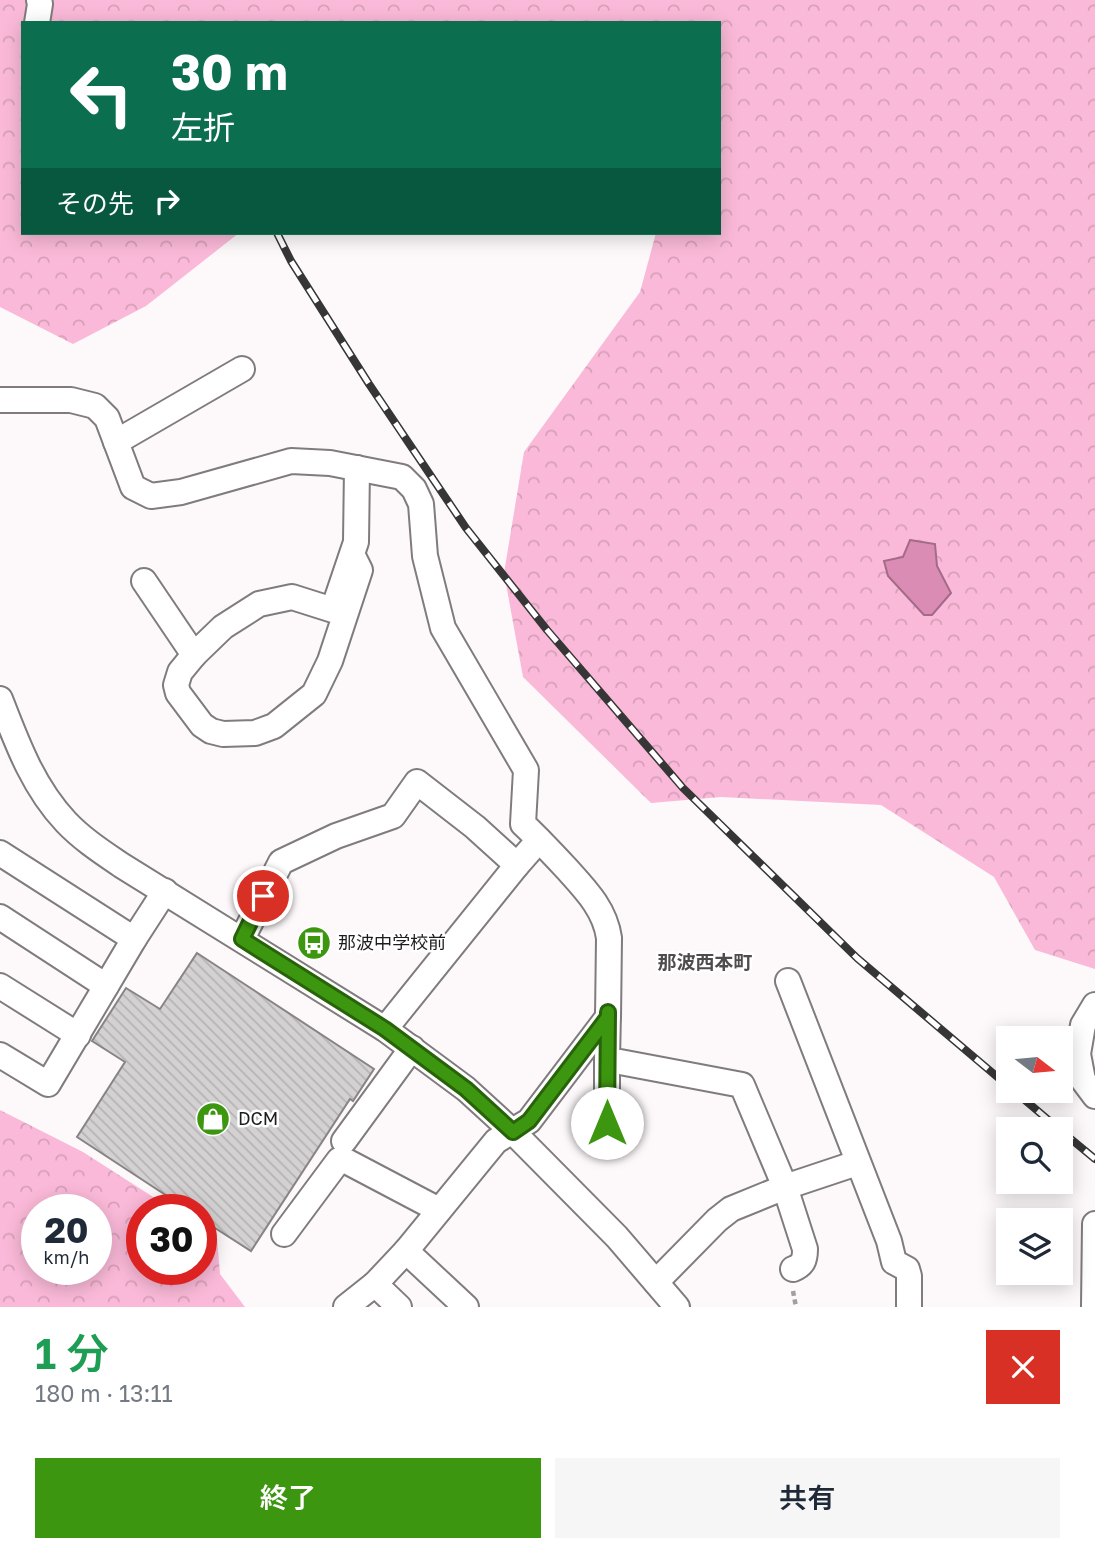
<!DOCTYPE html>
<html lang="ja">
<meta charset="utf-8">
<style>
:root{--surface:#fff;--page:#f6f6f7;--text:#1f2937;--muted:#747a83;--accent:#3d960f}
body{margin:0;font-family:"Golos Text","Noto Sans JP",sans-serif;background:var(--page);color:var(--text);height:100vh;display:flex;flex-direction:column;font-size:26px;white-space:nowrap}
*{box-sizing:border-box;margin:0}
p{font-size:23px;color:var(--muted)}
.icon{flex:none;width:38px;height:38px;fill:none;stroke:currentColor;stroke-width:2;stroke-linecap:round;stroke-linejoin:round}
.map{position:relative;height:1307px;overflow:hidden}
.side{display:flex;flex-direction:column;background:var(--surface);flex:1}
.side>*{flex:none}
.top-card{position:absolute;left:21px;top:21px;width:700px;height:214px;border-radius:0px;box-shadow:0 4px 18px #0003;background:#0b6e4f;color:#fff;overflow:hidden}
.needle{width:46px;rotate:106deg}
.buttons{position:absolute;left:996px;top:1026px;display:grid;gap:14px}
.buttons a{display:grid;place-items:center;width:77px;height:77px;border-radius:0px;background:var(--surface);box-shadow:0 4px 18px #0003;font-size:35px}
.speed{position:absolute;left:21px;top:1194px;display:flex;gap:14px;font-size:35px;font-weight:700;text-align:center}
.speed>*{display:grid;place-content:center;width:91px;height:91px;border-radius:50%;background:var(--surface);box-shadow:0 4px 18px #0003;line-height:1}
.speed small{font-size:18px;font-weight:400}
.speed .limit{border:10px solid #d22;background:#fff;color:#111}
.pin{position:absolute;display:grid;place-items:center;width:60px;height:60px;color:#fff;margin:-30px;border:4px solid #fff;border-radius:50%;box-shadow:0 2px 7px #0007}
.me{position:absolute;width:77px;margin:-38px;rotate:0deg;stroke-linejoin:round;filter:drop-shadow(0 0 5px #0008)}
.turn{display:flex;align-items:center;gap:24px;height:147px;padding:0 35px;font-size:32px}
.turn .icon{width:91px;height:91px;stroke-width:2.5}
.turn b{display:block;font-size:49px;line-height:60px}
.then{display:flex;align-items:center;height:66px;padding:0 35px;background:#0003;gap:14px;font-size:26px}
.round{display:grid;place-items:center;flex:none;width:74px;height:74px;border-radius:0px;background:var(--page)}
.headline{display:flex;align-items:center;justify-content:space-between;height:119px;padding:0 35px}
h1{font-size:42px;font-weight:600;line-height:52px;color:#1e9e55}
.button{display:flex;gap:14px;margin-top:auto;padding:14px 35px}
.button a{flex:1;height:80px;border-radius:0px;background:var(--accent);color:#fff;font-size:28px;font-weight:600;line-height:80px;text-align:center}
.button a+a{background:var(--page);color:var(--text)}
.map>svg:first-child{display:block}
</style>
<div class="map">
<svg width="1095" height="1307" viewBox="0 0 1095 1307">
<defs>
<pattern id="forest-crowns" width="20" height="18" patternUnits="userSpaceOnUse" patternTransform="scale(1.75)"><rect width="20" height="18" fill="#fab9d8"/><path d="M2 6a3 3 0 1 1 6 0M12 15a3 3 0 1 1 6 0" fill="none" stroke="#d69fb9"/></pattern>
<pattern id="building-back-hatch" width="6" height="6" patternUnits="userSpaceOnUse" patternTransform="scale(1.75)"><rect width="6" height="6" fill="#d4d1d2"/><path d="M-1 5l2 2M0 0l6 6M5-1l2 2" fill="none" stroke="#b6b3b4"/></pattern>
</defs>
<rect width="100%" height="100%" fill="#fdf9fb"/>
<!-- forest -->
<g fill="url(#forest-crowns)" fill-rule="evenodd">
<path d="M 0,0 L 1095,0 L 1095,969 L 1035,950 L 994,877 L 881,805 L 721,797 L 651,803 L 523,677 L 504,573 L 524,452 L 640,292 L 656,233 L 719,233 L 719,23 L 23,23 L 23,233 L 239,233 L 146,306 L 73,344 L 0,307 Z"/>
<path d="M 0,1110 L 83,1152 L 172,1209 L 142,1209 L 142,1269 L 201,1269 L 201,1228 L 217,1238 L 220,1274 L 245,1307 L 0,1307 ZM 37,1209 L 96,1209 L 96,1269 L 37,1269 Z"/>
</g>
<!-- water -->
<path fill="#db8cb4" stroke="#a26b87" stroke-width="2" d="M 910,540 L 935,544 L 937,566 L 951,593 L 932,615 L 924,615 L 888,576 L 884,561 L 903,557 Z"/>
<!-- building -->
<path fill="url(#building-back-hatch)" stroke="#888486" stroke-width="2" d="M 197,953 L 374,1069 L 353,1101 L 350,1099 L 251,1251 L 201,1219 L 201,1209 L 187,1209 L 77,1137 L 125,1062 L 92,1041 L 126,988 L 160,1009 Z"/>
<g fill="none" stroke-linecap="round" stroke-linejoin="round">
<!-- minor casing -->
<g stroke="#807c7e" stroke-width="28">
<g id="minor">
<path d="M 37,23 L 40,4 L 39,0"/>
<path d="M 0,400 L 71,400 L 95,406 L 107,418 L 133,487 L 151,496 L 181,492 L 291,461 L 330,463 L 402,477 L 414,489 L 421,504 L 425,556 L 443,628 L 526,770 L 523,824 C 538,838 552,853 566,868 C 585,889 605,909 609,938 L 608,1017 L 529,1121 L 496,1141 L 406,1251 L 375,1284 L 346,1307"/>
<path d="M 116,442 L 242,369"/>
<path d="M 352,554 L 360,570 L 330,661 L 314,694 L 274,726 L 255,733 L 223,734 L 211,731 L 202,725 L 178,693 L 176,685 L 180,672 L 194,655 L 223,627 L 259,604 L 292,597 L 333,610 L 356,542 L 357,468"/>
<path d="M 144,581 L 194,655"/>
<path d="M 0,699 C 17,743 33,787 66,822 C 82,839 102,852 121,865 L 385,1029 L 466,1089 L 513,1132 L 617,1237 L 677,1307"/>
<path d="M 0,853 L 134,939 L 165,891"/>
<path d="M 0,917 L 106,986"/>
<path d="M 242,939 L 281,862 L 336,836 L 393,816 L 417,782 L 475,827 L 517,865 L 539,840"/>
<path d="M 788,981 L 889,1241 L 894,1262 L 907,1269 L 909,1276 L 909,1307"/>
<path d="M 0,986 L 78,1035"/>
<path d="M 1095,1005 L 1083,1025 L 1078,1054 L 1083,1080 L 1095,1096"/>
<path d="M 608,1012 L 607,1061 L 620,1062 L 742,1085 L 785,1187 L 805,1249 C 805,1260 803,1265 793,1269"/>
<path d="M 385,1029 L 517,865"/>
<path d="M 0,1055 L 48,1084 L 134,939"/>
<path d="M 607,1123 L 607,1061"/>
<path d="M 344,1141 L 412,1048"/>
<path d="M 284,1234 L 339,1160 L 346,1161 L 439,1210"/>
<path d="M 406,1251 L 466,1307"/>
<path d="M 656,1282 L 717,1220 L 731,1209 L 785,1187 L 857,1163"/>
<path d="M 375,1284 L 399,1307"/>
<path d="M 1094,1307 L 1095,1224"/>
</g>
</g>
<!-- path -->
<path stroke="#a19fa0" stroke-width="4.5" stroke-dasharray="5 3.5" stroke-linecap="butt" d="M 793,1291 L 796,1307"/>
<!-- minor -->
<use href="#minor" stroke="#fff" stroke-width="24"/>
<!-- rail casing -->
<g stroke="#373637" stroke-width="8">
<g id="rail">
<path d="M 277,233 L 291,261 L 369,384 L 466,528 L 547,630 L 683,788 L 857,958 L 1008,1086"/>
<path d="M 1013,1090 L 1059,1129"/>
<path d="M 1060,1130 L 1095,1159"/>
</g>
</g>
<!-- rail -->
<use href="#rail" stroke="#fff" stroke-width="5" stroke-dasharray="16" stroke-linecap="butt"/>
</g>
<g fill="none" stroke-linecap="round" stroke-linejoin="round">
<!-- route casing -->
<g stroke="#28620a" stroke-width="18">
<path id="route" d="M 263,896 L 242,939 L 385,1029 L 466,1089 L 513,1132 L 529,1121 L 608,1017 L 608,1012 L 607,1123"/>
</g>
<!-- route -->
<use href="#route" stroke="#3d960f" stroke-width="12"/>
</g>
<!-- icons -->
<defs>
<g id="bus-disc" transform="scale(1.75)"><circle r="9.5" fill="#3d960f" stroke="#fff"/><path d="M-5-6H5V4H4V6H2V4H-2V6H-4V4H-5ZM-3.5-4V0h7V-4ZM-3.5 1.2v1.5H-2V1.2ZM2 1.2v1.5H3.5V1.2Z" fill="#fff"/></g>
<g id="shop-disc" transform="scale(1.75)"><circle r="9.5" fill="#3d960f" stroke="#fff"/><path d="M-5-2.5h2.3a2.7 3.5 0 0 1 5.4 0H5L5.5 6h-11ZM-1.5-2.5h3a1.5 2.3 0 0 0-3 0Z" fill="#fff"/></g>
</defs>
<g fill-rule="evenodd">
<use href="#bus-disc" x="314" y="943"/>
<use href="#shop-disc" x="213" y="1119"/>
</g>
<g text-anchor="middle" stroke-width="5" stroke-linejoin="round" paint-order="stroke">
<!-- poi labels -->
<g font-size="18" fill="#1e1d1e" stroke="#fff" text-anchor="start">
<text x="338" y="949">那波中学校前</text>
<text x="238" y="1125">DCM</text>
</g>
<!-- neighbourhood labels -->
<g font-size="19" font-weight="bold" fill="#504c4e" stroke="#fff">
<text x="705" y="969">那波西本町</text>
</g>
</g>
</svg>
<div class="buttons">
<a><svg class="needle" viewBox="-14 -14 28 28"><path d="M0-13l5 13h-10z" fill="#e53935"/><path d="M0 13l5-13h-10z" fill="#747a83"/></svg></a>
<a><svg class="icon" aria-label="search" viewBox="0 0 24 24"><circle cx="10" cy="10" r="6"/><path d="M15 15l6 6"/></svg></a>
<a><svg class="icon" aria-label="layers" viewBox="0 0 24 24"><path d="M12 4l9 5-9 5-9-5zM3 14l9 5 9-5"/></svg></a>
</div>
<div class="speed"><div>20<small>km/h</small></div><div class="limit">30</div></div>
<div class="pin" style="left:263px;top:896px;background:#d93025"><svg class="icon" aria-label="arrive" viewBox="0 0 24 24"><path d="M6 21V4h12l-3 4 3 4H6"/></svg></div>
<svg class="me" style="left:607px;top:1123px" viewBox="-20 -20 40 40"><circle r="19" fill="#fff"/><path d="M0-13L10 11 0 6-10 11z" fill="#3d960f"/></svg>
<div class="top-card">
<div class="turn"><svg class="icon" aria-label="left" viewBox="0 0 24 24"><path d="M17 20v-9H6M10 6l-5 5 5 5"/></svg><div><b>30 m</b>左折</div></div>
<div class="then">その先<svg class="icon" aria-label="right" viewBox="0 0 24 24"><path d="M7 20v-9h11M14 6l5 5-5 5"/></svg></div>
</div>
</div>
<section class="side">
<div class="headline"><div><h1>1 分</h1><p>180 m · 13:11</p></div><a class="round" style="background:#d93025;color:#fff"><svg class="icon" aria-label="close" viewBox="0 0 24 24"><path d="M6 6l12 12M18 6L6 18"/></svg></a></div>
<div class="button"><a>終了</a><a>共有</a></div>
</section>
